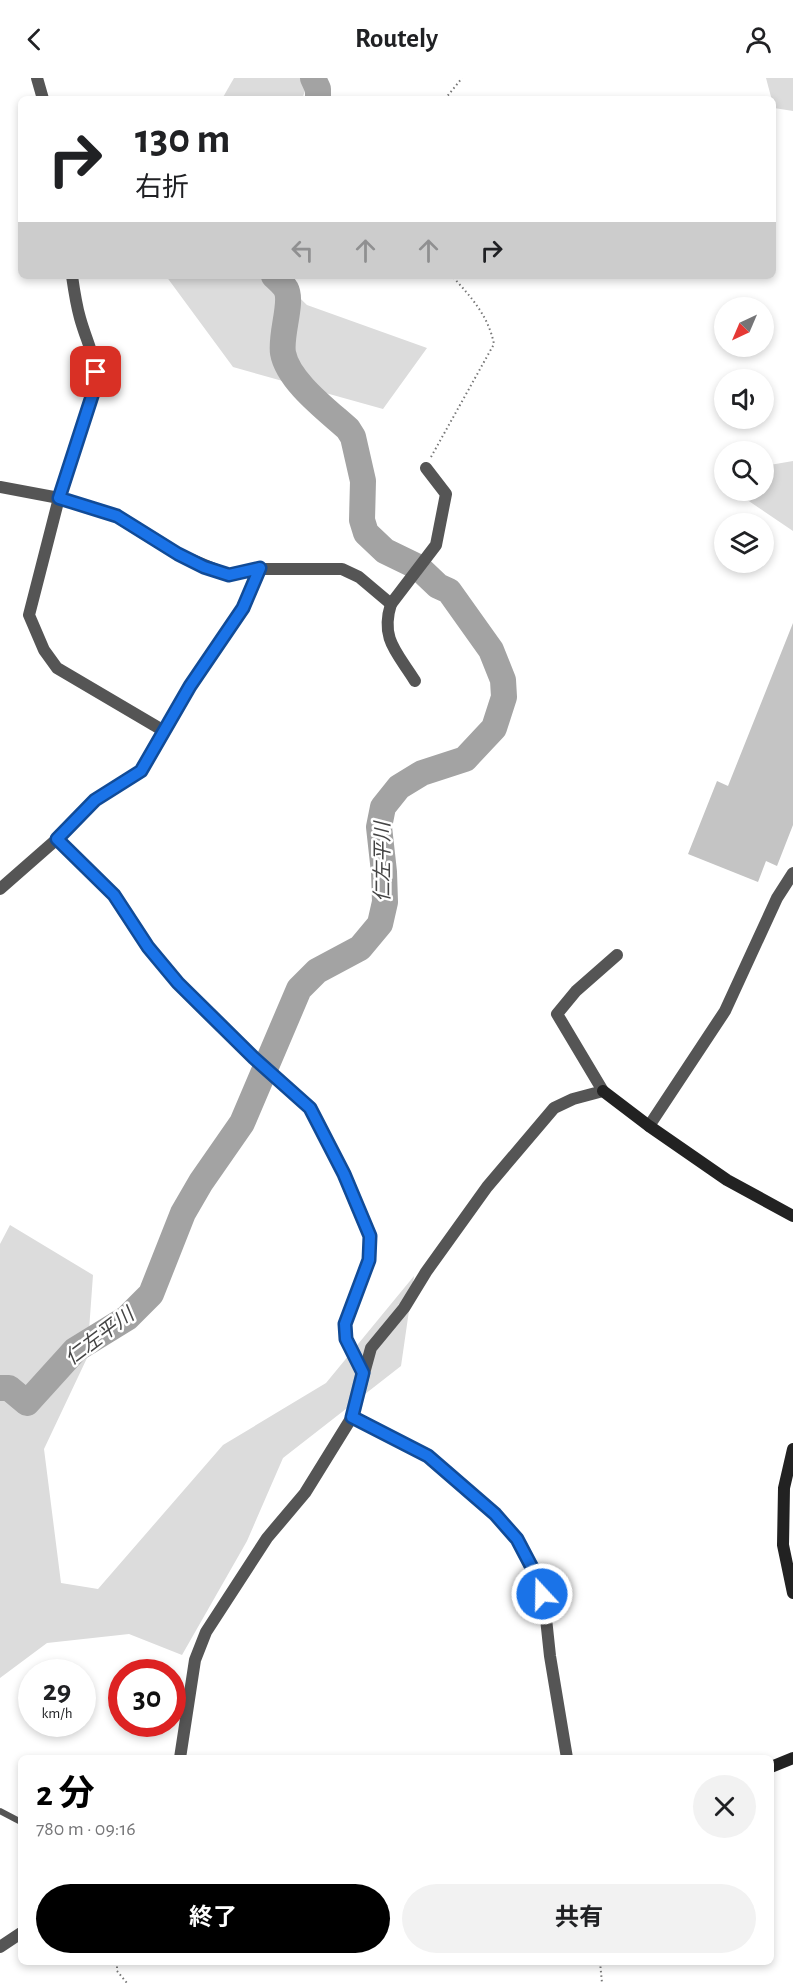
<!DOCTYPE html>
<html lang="ja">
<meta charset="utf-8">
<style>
:root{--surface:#fff;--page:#f2f2f2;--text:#202124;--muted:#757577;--accent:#000}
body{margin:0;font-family:"Alegreya Sans","Noto Sans JP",sans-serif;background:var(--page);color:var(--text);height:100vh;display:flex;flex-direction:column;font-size:22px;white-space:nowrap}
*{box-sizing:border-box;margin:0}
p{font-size:20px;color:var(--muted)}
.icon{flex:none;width:33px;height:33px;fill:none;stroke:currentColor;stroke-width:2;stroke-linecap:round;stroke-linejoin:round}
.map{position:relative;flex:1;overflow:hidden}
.details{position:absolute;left:18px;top:1677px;width:756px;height:210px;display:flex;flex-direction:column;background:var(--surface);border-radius:9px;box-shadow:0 3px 9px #0003}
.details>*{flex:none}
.guide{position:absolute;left:18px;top:18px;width:758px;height:183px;border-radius:9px;box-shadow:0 3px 9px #0003;background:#fff;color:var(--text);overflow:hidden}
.needle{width:39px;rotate:224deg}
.controls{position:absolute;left:714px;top:219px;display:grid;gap:12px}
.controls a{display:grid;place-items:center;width:60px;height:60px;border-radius:50%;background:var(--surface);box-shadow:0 3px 9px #0003;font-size:30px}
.speed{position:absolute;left:18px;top:1581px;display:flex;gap:12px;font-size:30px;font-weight:700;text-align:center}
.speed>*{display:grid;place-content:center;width:78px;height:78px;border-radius:50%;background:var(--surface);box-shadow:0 3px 9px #0003;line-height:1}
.speed small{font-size:15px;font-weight:400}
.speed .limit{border:9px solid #d22;background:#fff;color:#111}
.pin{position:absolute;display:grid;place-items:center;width:51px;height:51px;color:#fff;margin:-26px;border-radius:12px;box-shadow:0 3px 9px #0006}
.me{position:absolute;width:66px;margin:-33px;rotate:339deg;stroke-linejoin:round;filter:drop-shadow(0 0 4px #0008)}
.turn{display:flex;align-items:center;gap:21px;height:126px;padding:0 18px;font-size:27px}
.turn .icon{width:78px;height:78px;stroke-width:2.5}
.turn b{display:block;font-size:42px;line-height:51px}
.lanes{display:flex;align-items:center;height:57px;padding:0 18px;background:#0003;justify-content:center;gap:30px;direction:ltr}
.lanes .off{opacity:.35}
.round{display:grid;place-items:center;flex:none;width:63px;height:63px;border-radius:32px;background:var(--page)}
.headline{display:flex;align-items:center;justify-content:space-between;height:102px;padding:0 18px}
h1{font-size:36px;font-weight:700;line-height:45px;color:var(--accent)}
.action{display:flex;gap:12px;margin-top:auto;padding:12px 18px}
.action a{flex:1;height:69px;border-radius:36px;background:var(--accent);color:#fff;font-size:24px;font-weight:700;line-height:69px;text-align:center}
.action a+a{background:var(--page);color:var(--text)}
header{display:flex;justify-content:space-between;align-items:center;height:78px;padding:0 18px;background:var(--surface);font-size:27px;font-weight:700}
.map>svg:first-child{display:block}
</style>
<header><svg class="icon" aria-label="back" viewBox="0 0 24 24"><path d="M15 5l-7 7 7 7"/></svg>Routely<svg class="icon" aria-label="person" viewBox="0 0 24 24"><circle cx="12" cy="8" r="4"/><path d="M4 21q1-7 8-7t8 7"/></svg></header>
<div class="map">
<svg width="793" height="1905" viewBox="0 0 793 1905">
<rect width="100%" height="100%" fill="#fff"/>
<!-- green -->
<g fill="#dcdcdc">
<path d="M 234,0 L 310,0 L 302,21 L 222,21 Z"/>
<path d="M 766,0 L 793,0 L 793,33 L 774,30 Z"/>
<path d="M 166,198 L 277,198 L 307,227 L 427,270 L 383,331 L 233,289 Z"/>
<path d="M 793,383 L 793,453 L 734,413 L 764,412 L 764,388 Z"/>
<path d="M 10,1147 L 93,1197 L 87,1280 L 44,1371 L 61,1505 L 98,1511 L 223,1367 L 326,1305 L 414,1198 L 401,1288 L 283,1380 L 247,1463 L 182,1577 L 129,1556 L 47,1565 L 0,1600 L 0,1166 Z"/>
</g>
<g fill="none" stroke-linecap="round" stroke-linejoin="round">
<!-- river -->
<g stroke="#a3a3a3" stroke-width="26">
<path d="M 313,0 L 318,11 L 318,21"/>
<path d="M 0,1310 L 9,1310 L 27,1325 L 75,1272 L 127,1240 L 151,1216 L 183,1135 L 201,1104 L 242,1045 L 299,911 L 317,893 L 360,870 L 380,846 L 385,824 L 384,794 L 379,749 L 383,729 L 399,709 L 422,695 L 465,681 L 494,650 L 504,619 L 503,602 L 491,572 L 449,513 L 438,508 L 418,489 L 385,473 L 366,455 L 362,442 L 363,403 L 353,359 L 348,351 C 327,332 288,303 283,275 C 280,257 293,224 286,211 C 284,207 277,201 274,198"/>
</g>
</g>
<!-- building -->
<path fill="#c4c4c4" d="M 793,545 L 793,747 L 777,788 L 766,783 L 758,804 L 688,776 L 717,703 L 728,708 Z"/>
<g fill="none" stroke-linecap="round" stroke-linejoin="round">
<!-- path -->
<g stroke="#777" stroke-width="2" stroke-dasharray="1.5 3" stroke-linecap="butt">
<path d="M 445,21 L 462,0"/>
<path d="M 431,379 L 494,266 C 488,237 471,219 452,198"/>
<path d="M 117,1884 L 117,1893 L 127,1905"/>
<path d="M 600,1884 L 602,1905"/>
</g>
<!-- lane -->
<path stroke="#555" stroke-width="6" d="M 0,1733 L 21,1744"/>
<!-- street -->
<g stroke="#555" stroke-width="12">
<path d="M 37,0 L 43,21"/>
<path d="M 72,198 C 74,212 76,226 80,240 C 88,269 98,280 94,312 L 59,420 L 29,537 L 44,572 L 57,590 L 164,653"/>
<path d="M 0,409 L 59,420 L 117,438 L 178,476 L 229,497 L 260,491 L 342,491 L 359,499 L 391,526 L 436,467 L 446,416 L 426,390"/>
<path d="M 391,526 C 380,561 397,574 415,603"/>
<path d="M 57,761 L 114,817 L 148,869 L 178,905 L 253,980 L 310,1030 L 344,1096 L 370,1158 L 369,1182 L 345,1246 L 346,1261 L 363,1295"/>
<path d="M 0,811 L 57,761 L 95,722 L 141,693 L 190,608 L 243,530 L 260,491"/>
<path d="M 649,1048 L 725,933 L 777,820 L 793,795"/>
<path d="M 352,1339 L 428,1378 L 495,1436 L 517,1461 L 538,1501 L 545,1531 L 550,1578 L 567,1680"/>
<path d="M 180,1680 L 195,1582 L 206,1554 L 267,1460 L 305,1415 L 352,1339 L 371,1270 L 404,1230 L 426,1194 L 487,1109 L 554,1030 L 573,1021 L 603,1013 L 557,936 L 576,913 L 617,877"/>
<path d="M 0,1869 L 21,1855"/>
</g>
<!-- secondary -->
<g stroke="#222" stroke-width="12">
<path d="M 603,1013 L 649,1048 L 727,1102 L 793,1138"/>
<path d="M 793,1371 L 784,1410 L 783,1467 L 793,1515"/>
<path d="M 771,1689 L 793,1680"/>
</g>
</g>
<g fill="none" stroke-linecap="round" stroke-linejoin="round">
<!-- route casing -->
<g stroke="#114b97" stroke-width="15">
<path id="route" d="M 96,294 L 94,312 L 59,420 L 117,438 L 178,476 L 204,489 L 229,497 L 260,490 L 243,530 L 190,608 L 141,693 L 95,722 L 57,761 L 114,817 L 148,869 L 178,905 L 254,980 L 310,1030 L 344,1096 L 370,1158 L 369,1182 L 345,1246 L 346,1261 L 363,1295 L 352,1339 L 428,1378 L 495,1436 L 517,1461 L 538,1501 L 542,1516"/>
</g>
<!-- route -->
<use href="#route" stroke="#1a73e8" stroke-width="10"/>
</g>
<g text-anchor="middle" stroke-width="5" stroke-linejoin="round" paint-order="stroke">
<!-- water labels -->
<g font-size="20" font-style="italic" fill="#444" stroke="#fff">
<text transform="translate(382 784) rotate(-90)" y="7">仁左平川</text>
<text transform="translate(99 1258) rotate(-37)" y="7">仁左平川</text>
</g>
</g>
</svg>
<div class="controls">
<a><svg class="needle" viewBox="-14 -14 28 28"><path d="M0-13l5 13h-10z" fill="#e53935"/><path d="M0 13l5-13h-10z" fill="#757577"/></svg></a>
<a><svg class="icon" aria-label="sound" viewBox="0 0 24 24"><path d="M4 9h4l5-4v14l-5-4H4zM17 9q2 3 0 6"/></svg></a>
<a><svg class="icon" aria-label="search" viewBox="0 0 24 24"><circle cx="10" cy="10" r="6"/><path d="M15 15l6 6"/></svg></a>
<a><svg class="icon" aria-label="layers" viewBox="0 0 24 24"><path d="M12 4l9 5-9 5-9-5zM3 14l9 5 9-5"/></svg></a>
</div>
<div class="speed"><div>29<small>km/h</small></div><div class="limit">30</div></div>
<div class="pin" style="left:96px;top:294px;background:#d93025"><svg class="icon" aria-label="arrive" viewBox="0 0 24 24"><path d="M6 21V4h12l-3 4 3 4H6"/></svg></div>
<svg class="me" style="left:542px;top:1516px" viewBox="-20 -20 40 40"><circle r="17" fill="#1a73e8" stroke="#fff" stroke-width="3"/><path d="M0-11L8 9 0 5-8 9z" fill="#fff"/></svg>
<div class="guide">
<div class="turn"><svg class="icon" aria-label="right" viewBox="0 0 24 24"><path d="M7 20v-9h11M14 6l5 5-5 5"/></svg><div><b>130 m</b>右折</div></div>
<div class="lanes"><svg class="icon off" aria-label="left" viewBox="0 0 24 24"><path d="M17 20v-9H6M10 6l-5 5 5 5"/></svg><svg class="icon off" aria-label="ahead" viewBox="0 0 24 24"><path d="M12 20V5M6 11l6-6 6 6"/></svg><svg class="icon off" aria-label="ahead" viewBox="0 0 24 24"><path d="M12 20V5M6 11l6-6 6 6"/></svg><svg class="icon" aria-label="right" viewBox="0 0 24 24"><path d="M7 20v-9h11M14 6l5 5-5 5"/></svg></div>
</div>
<section class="details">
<div class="headline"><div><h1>2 分</h1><p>780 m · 09:16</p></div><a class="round"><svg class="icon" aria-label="close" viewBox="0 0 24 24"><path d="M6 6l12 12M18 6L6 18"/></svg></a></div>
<div class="action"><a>終了</a><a>共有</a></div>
</section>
</div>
